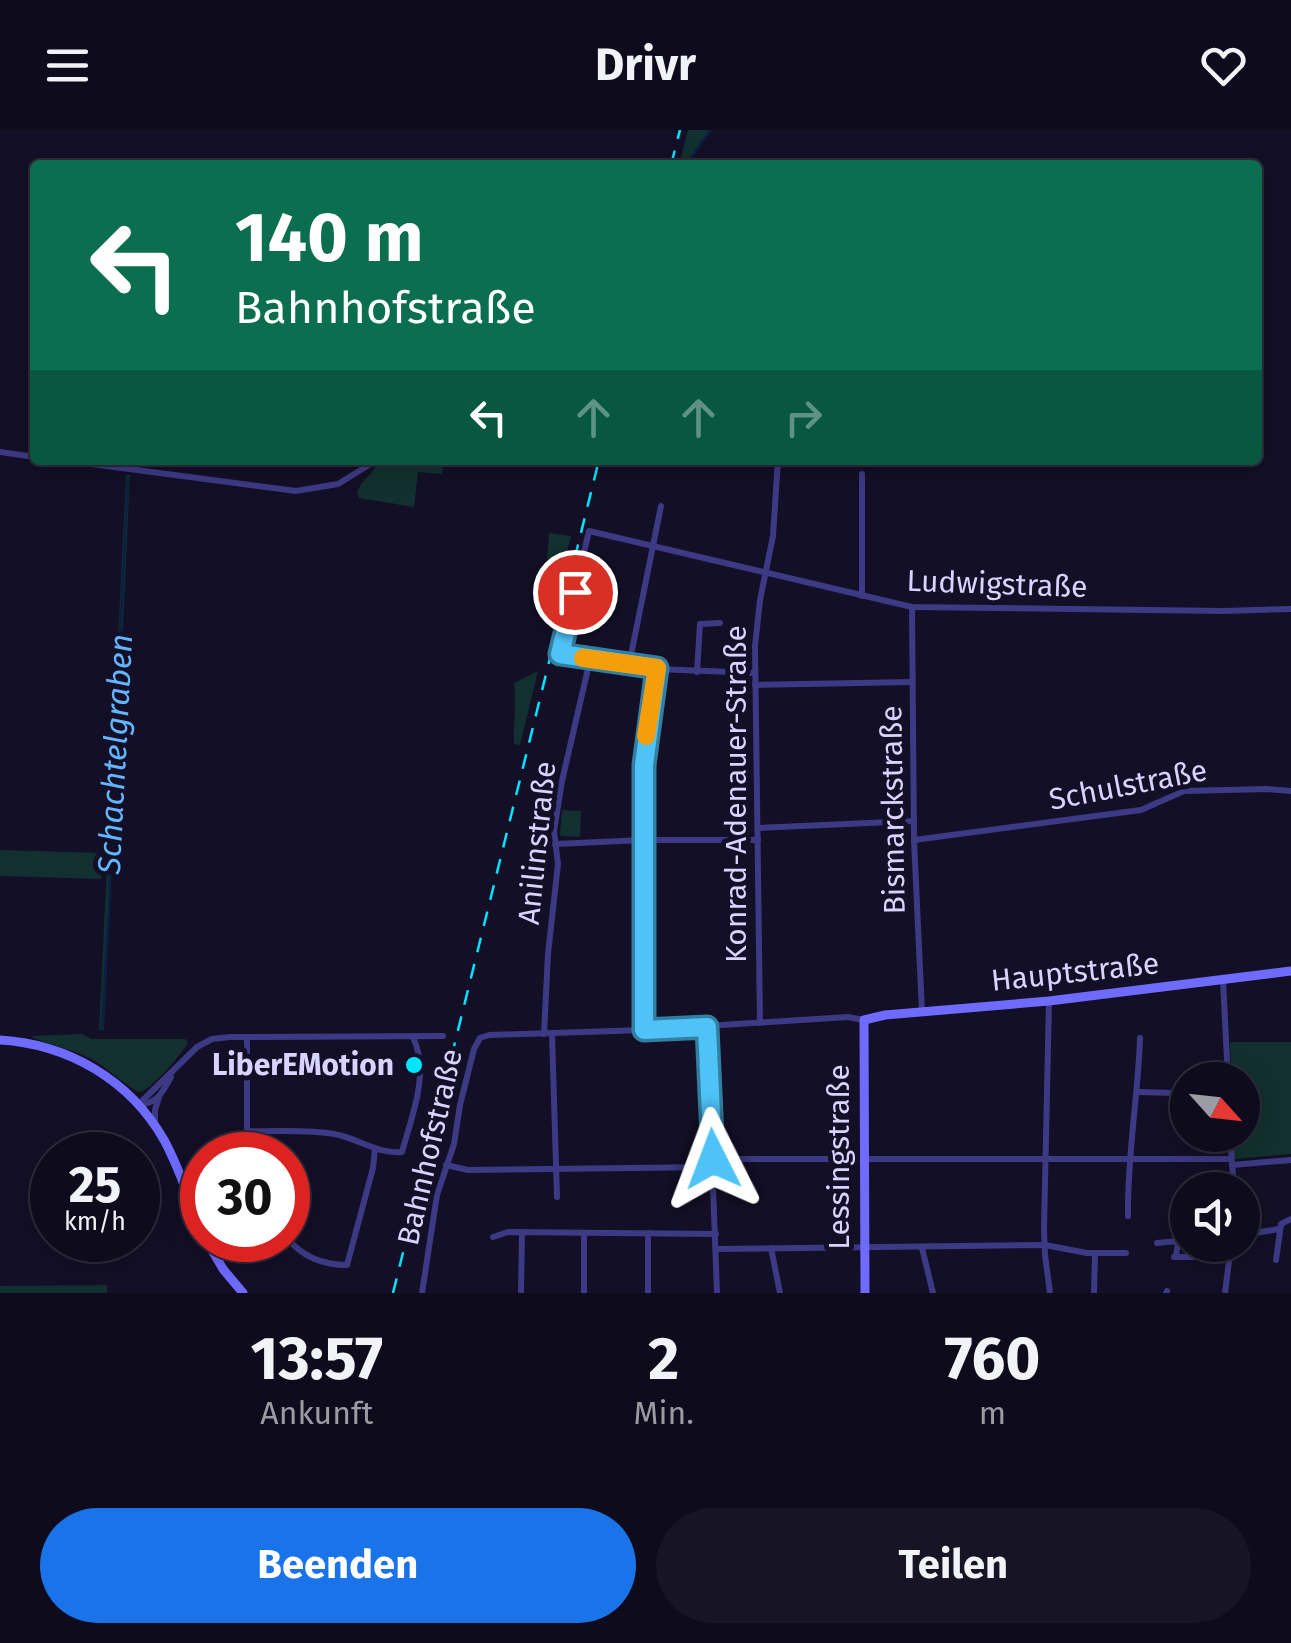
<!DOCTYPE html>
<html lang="de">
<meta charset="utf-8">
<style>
:root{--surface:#0e0b1c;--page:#171425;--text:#f1f3f6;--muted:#9b9ba3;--line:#2e2b3b;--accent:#1a73e8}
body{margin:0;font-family:"Fira Sans",sans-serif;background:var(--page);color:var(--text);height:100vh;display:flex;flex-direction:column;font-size:38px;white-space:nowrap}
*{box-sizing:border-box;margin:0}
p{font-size:32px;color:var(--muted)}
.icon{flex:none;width:55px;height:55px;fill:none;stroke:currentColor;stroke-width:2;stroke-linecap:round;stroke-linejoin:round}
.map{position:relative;height:1163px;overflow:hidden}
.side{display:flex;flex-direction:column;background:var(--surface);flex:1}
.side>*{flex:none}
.hud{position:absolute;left:30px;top:30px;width:1232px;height:305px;border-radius:10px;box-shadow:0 5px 25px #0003,0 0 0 2px var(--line);background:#0b6e4f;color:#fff;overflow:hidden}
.needle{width:65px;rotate:117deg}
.fabs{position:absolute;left:1170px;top:932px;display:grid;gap:20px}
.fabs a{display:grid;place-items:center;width:90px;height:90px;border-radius:50%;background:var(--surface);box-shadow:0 5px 25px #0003,0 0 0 2px var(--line);font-size:50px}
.speed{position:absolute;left:30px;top:1002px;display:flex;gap:20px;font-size:50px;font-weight:700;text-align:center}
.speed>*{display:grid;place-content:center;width:130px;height:130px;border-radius:50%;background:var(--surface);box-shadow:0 5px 25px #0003,0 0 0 2px var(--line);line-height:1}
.speed small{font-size:25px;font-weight:400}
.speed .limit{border:15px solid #d22;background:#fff;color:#111}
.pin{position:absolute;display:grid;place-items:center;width:85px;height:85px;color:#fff;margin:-42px;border:5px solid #fff;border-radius:50%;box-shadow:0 2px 10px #0007}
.me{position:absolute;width:110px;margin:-55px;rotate:357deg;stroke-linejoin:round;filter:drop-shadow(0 0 8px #0008)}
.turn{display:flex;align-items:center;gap:35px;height:210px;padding:0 40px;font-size:45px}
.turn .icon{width:130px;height:130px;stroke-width:2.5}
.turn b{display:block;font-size:70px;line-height:85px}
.lanes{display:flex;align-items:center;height:95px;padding:0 40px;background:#0003;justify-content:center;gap:50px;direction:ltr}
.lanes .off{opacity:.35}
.eta{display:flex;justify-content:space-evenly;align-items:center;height:170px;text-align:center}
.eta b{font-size:60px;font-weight:700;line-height:70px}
.action{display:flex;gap:20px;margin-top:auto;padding:20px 40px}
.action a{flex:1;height:115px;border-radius:60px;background:var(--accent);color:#fff;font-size:40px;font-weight:700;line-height:115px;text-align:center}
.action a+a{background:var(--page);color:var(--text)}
header{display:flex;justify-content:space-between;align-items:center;height:130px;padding:0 40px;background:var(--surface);font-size:45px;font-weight:700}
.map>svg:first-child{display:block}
</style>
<header><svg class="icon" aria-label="menu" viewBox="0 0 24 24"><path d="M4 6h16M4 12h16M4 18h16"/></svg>Drivr<svg class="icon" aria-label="heart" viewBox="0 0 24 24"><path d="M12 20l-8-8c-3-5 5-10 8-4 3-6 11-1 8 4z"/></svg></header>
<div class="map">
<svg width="1291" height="1163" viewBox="0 0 1291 1163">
<rect width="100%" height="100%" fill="#130f26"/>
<!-- green -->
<g fill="#12302f">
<path d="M 688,0 L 712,0 L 685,35 L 679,35 Z"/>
<path d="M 382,330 L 444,330 L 442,344 L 418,342 L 414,377 L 359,368 L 357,362 L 361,354 Z"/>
<path d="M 126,345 L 130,345 L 104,900 L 99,900 Z"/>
<path d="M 549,403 L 571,406 L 554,476 L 545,455 Z"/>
<path d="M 538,541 L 520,615 L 514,614 C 513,593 517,574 514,553 Z"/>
<path d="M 562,680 L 581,681 L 580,707 L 560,706 Z"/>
<path d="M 0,720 L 102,723 L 101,749 L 0,746 Z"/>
<path d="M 82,904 L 91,909 L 185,909 L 188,913 C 183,922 150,962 139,962 C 134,961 108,940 101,935 C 76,918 54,918 30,906 Z"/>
<path d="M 1230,912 L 1291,912 L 1291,1024 L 1234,1029 L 1233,1005 L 1242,1005 L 1242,950 L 1231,950 Z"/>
<path d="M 107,1155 L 107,1163 L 0,1163 L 0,1156 Z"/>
</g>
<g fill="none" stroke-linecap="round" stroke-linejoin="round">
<!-- stream -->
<g stroke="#0a1f44" stroke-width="2.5">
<path d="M 686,35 L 710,0"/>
<path d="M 129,334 L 129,330"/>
<path d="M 102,899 L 110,764 L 111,686 L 128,348"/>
</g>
<!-- street -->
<g stroke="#3d3a85" stroke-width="6">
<path d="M 0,322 L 35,327"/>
<path d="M 61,330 L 296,361 L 338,354 L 377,330"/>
<path d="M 862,466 L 862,344"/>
<path d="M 912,477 L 914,710 L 922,882"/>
<path d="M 629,535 L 661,376"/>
<path d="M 697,542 L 700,494 L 720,493"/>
<path d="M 755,543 L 657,539 L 560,524 L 589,401 L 912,477 L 1223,481 L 1291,479"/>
<path d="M 755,555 L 912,552"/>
<path d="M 758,698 L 914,691"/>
<path d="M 914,710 L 1141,680 L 1184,661 L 1267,659 L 1291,661"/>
<path d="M 555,714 L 644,710 L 758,710"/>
<path d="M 1223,850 L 1228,950"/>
<path d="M 1049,871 L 1044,1098 L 1045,1125 L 1050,1163"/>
<path d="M 760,893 L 755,516 L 760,470 L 773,406 L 778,330"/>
<path d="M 707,897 L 717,1163"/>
<path d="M 644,900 L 644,635 L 657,539"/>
<path d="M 544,904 L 548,824 L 558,734 L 554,701 L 562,651 L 590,530"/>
<path d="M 552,904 L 557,1067"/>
<path d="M 247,907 L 247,1025"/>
<path d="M 1138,962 L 1175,963"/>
<path d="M 139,974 L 197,917 L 212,909 L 230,907 L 443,906"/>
<path d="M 139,974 C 157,975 163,961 171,947"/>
<path d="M 155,994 L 155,980 L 159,967"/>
<path d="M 247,1001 C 275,1002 306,999 334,1004 C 358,1008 376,1024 402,1022 C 412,985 430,944 413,907"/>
<path d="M 1230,1005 L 1234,1060"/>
<path d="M 713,1029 L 1231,1029"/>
<path d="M 446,1035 L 468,1040 L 713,1037"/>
<path d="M 1232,1035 L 1291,1030"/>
<path d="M 1128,1086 C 1127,1026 1138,968 1140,908"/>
<path d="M 584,1103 L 584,1163"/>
<path d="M 1242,1105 L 1279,1099"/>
<path d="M 493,1107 L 508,1102 L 716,1104"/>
<path d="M 288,1109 C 303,1127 324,1135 347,1135 L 373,1038 L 375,1019"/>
<path d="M 1157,1113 L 1178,1111"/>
<path d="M 771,1118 L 780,1163"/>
<path d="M 922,1118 L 933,1163"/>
<path d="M 716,1119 L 1045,1115 L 1087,1123 L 1126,1123"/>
<path d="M 1174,1127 L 1193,1127 L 1192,1115"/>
<path d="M 1176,1127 L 1178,1111 L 1188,1111"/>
<path d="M 1276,1130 L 1281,1094 L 1291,1089"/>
<path d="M 422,1163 L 437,1065 L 454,1014 L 460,975 L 474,919 L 480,908 L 489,905 L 644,900 L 848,887 L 864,890"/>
<path d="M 521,1163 L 522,1102"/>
<path d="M 648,1163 L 648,1103"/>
<path d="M 1094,1163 L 1095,1124"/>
<path d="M 1166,1163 L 1167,1161"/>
<path d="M 1225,1163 L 1231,1115"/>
</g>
<!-- secondary -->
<g stroke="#6f6bff" stroke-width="9">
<path d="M 0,910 C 68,914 130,950 164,1010 C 180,1039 190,1072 202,1102"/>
<path d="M 206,1110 L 223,1139 L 243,1163"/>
<path d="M 865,1163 L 864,890 L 885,885 L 1049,871 L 1291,841"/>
</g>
<!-- rail -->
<g stroke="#00e5ff" stroke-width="2.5" stroke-dasharray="15 12" stroke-linecap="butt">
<path d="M 671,35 L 680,0"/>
<path d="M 393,1163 L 599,330"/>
</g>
</g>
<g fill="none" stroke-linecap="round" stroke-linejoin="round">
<!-- route casing -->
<g stroke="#337fa1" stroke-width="25">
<path id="route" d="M 575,462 L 560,524 L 657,538 L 644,635 L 644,900 L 707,897 L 713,1029"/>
</g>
<!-- route -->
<use href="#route" stroke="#4fc3f7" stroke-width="18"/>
<!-- slow -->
<path stroke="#f59e0b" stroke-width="18" d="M 583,528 L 657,538 L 646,606"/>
</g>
<!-- markers -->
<circle fill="#00e5ff" stroke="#130f26" stroke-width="4" cx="414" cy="935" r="10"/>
<g text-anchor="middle" stroke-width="10" stroke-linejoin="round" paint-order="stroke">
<!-- street labels -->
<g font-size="30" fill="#d9d4ff" stroke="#130f26">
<text transform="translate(997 454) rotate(2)" y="10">Ludwigstraße</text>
<text transform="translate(1128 655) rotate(-11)" y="10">Schulstraße</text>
<text transform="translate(736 664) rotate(-90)" y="10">Konrad-Adenauer-Straße</text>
<text transform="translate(893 680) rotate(-91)" y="10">Bismarckstraße</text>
<text transform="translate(537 713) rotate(-84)" y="10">Anilinstraße</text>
<text transform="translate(1075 842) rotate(-6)" y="10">Hauptstraße</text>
<text transform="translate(430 1017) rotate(-77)" y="10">Bahnhofstraße</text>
<text transform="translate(839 1027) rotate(-90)" y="10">Lessingstraße</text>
</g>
<!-- poi labels -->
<g font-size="30" font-weight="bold" fill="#d9d4ff" stroke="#130f26" text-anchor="end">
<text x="394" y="945">LiberEMotion</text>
</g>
<!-- water labels -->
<g font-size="32" font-style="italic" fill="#62b6ff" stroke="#130f26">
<text transform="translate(115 624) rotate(-87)" y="11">Schachtelgraben</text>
</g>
</g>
</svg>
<div class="fabs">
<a><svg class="needle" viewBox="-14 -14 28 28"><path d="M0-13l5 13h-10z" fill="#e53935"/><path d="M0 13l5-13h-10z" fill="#9b9ba3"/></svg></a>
<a><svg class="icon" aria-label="sound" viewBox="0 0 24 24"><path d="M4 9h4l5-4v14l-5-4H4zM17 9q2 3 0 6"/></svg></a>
</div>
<div class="speed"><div>25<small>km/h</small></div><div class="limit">30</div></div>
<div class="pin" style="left:575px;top:462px;background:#d93025"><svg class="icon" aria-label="arrive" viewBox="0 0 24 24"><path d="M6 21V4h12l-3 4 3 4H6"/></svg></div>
<svg class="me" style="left:713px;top:1029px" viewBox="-20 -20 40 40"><path d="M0-17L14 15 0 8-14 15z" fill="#4fc3f7" stroke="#fff" stroke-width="4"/></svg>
<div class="hud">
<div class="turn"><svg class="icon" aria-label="left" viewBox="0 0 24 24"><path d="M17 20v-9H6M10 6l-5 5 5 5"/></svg><div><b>140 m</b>Bahnhofstraße</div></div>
<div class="lanes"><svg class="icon" aria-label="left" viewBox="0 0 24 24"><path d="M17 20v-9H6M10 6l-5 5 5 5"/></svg><svg class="icon off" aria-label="ahead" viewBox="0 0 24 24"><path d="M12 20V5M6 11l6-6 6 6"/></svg><svg class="icon off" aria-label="ahead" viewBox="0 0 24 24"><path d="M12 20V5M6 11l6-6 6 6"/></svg><svg class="icon off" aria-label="right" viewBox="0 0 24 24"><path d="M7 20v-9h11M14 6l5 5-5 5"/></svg></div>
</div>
</div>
<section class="side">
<div class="eta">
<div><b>13:57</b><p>Ankunft</p></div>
<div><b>2</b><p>Min.</p></div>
<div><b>760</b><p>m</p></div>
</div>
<div class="action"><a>Beenden</a><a>Teilen</a></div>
</section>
